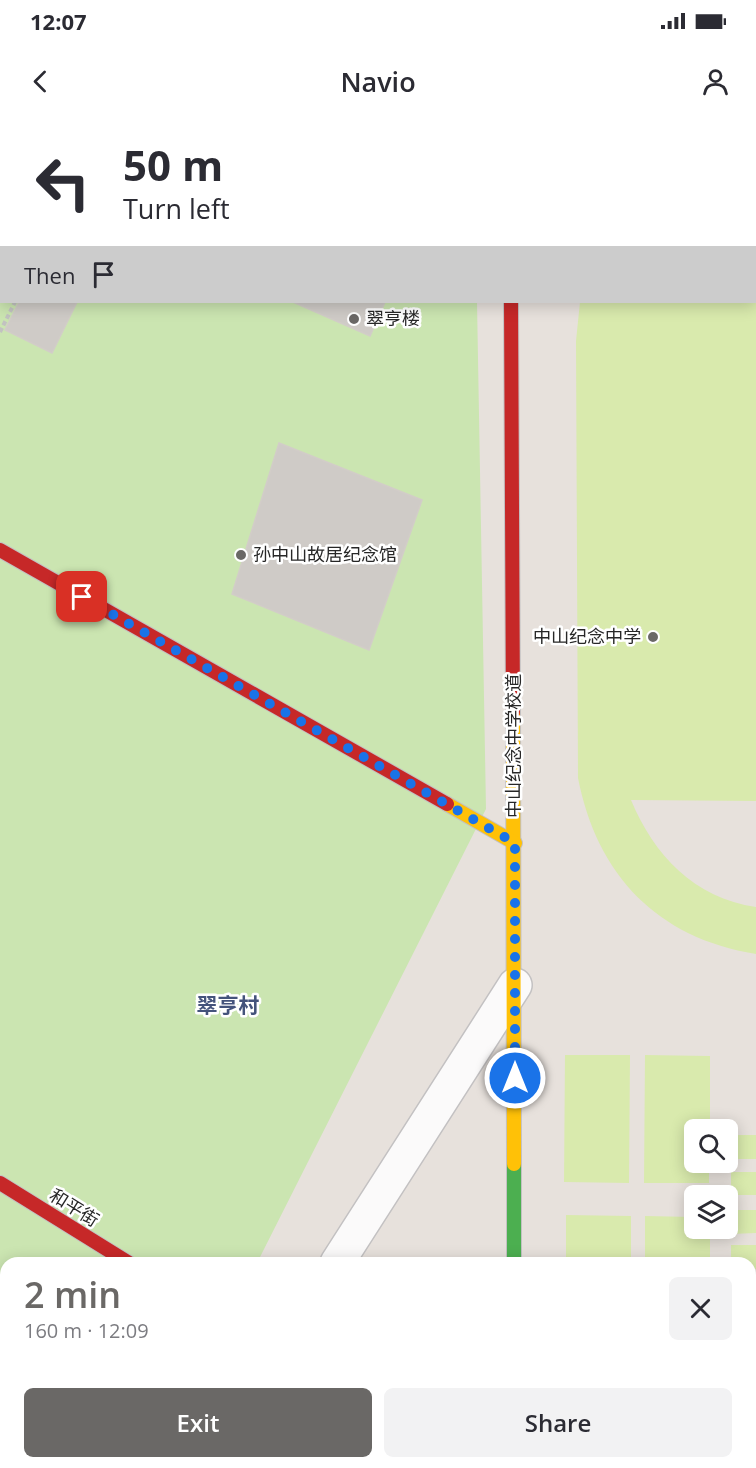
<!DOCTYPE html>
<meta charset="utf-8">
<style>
:root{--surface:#fff;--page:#f2f2f3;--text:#2b2b33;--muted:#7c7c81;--accent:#6a6866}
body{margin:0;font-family:"Open Sans","Noto Sans SC",sans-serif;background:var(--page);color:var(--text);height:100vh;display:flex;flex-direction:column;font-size:22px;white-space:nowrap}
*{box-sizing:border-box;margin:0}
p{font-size:20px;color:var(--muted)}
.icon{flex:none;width:33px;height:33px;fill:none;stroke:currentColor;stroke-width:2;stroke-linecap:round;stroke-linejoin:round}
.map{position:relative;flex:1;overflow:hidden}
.details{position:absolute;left:0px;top:1137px;width:756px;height:212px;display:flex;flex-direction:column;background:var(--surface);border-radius:18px 18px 0 0;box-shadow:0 3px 15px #0003}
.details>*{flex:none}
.hud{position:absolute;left:0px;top:0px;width:756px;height:183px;box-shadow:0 3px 15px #0003;background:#fff;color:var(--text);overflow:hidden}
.tools{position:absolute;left:684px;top:999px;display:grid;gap:12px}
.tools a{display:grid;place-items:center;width:54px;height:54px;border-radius:9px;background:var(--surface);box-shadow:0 3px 15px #0003;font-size:30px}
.pin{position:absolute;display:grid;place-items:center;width:51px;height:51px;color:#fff;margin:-26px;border-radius:12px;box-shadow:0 3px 9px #0006}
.me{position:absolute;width:66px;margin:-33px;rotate:0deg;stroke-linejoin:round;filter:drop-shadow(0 0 4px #0008)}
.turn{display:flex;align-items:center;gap:21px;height:126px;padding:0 24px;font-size:27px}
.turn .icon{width:78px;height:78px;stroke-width:2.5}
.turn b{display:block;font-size:42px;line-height:51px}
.then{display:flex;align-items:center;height:57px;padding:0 24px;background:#0003;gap:12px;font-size:22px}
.round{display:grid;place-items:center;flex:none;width:63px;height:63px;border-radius:9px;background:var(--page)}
.overview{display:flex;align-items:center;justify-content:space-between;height:102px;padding:0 24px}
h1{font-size:36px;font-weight:600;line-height:45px;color:var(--accent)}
.cta{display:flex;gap:12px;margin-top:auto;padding:12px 24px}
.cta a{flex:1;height:69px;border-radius:9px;background:var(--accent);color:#fff;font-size:24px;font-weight:600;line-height:69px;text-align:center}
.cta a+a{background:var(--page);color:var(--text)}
.status{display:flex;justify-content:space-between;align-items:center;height:42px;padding:0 30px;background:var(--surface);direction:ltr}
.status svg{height:16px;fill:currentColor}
header{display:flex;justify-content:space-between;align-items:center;height:78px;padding:0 24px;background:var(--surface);font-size:27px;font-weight:600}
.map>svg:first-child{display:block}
</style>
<div class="status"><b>12:07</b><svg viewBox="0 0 49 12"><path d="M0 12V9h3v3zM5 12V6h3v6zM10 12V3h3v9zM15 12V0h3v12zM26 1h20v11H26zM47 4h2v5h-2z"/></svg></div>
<header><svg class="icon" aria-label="back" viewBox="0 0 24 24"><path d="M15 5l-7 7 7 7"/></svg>Navio<svg class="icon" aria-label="person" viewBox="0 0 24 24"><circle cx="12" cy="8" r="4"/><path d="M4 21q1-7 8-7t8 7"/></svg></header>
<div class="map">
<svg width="756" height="1348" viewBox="0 0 756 1348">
<rect width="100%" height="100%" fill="#e7e1dc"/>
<!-- green -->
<path fill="#cbe5b1" d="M 0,0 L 474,0 L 2,2 L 2,182 L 477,182 L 486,689 L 257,1143 L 6,1143 L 6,1342 L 156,1343 L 153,1348 L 0,1348 Z"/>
<!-- pitch -->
<g fill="#d9eaad">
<path d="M 580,182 L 756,183 L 756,681 L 631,680 C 654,735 694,778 756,787 L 756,834 C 657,818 597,755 578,658 L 576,221 Z"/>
<path d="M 565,935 L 630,935 L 629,1063 L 564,1062 Z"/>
<path d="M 645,935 L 710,936 L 710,1009 L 694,1010 L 694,1042 L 709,1043 L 709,1063 L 644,1063 Z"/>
<rect x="731" y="1015" width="25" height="24"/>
<rect x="731" y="1052" width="25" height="23"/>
<path d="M 732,1090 L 756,1090 L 756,1113 L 731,1114 Z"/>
<path d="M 566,1095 L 631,1096 L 631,1143 L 566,1143 Z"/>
<path d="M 645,1096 L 694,1097 L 694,1108 L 710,1109 L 710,1143 L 645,1143 Z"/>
<path d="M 731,1125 L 756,1125 L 756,1149 L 750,1149 L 750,1143 L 731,1143 Z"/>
</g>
<!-- building -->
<g fill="#cfcbc7" stroke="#d2cdc8" stroke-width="1.5">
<path d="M 19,182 L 77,182 L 52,233 L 5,210 Z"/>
<path d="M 293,182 L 385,182 L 370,216 Z"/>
<path d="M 279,323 L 422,380 L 369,530 L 232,474 Z"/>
</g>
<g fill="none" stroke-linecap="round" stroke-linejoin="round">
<!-- street casing -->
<g stroke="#c3c1c2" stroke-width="36">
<g id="street">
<path d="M 510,0 L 510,2"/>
<path d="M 337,1143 L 515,865"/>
<path d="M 205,1348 L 208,1342"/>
<path d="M 513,1348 L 513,1342"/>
</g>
</g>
<!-- fast casing -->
<g stroke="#c3c1c2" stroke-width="16">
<path id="fast" d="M 514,1143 L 514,1044"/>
</g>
<!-- slow casing -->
<g stroke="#c3c1c2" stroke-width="16">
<g id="slow">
<path d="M 513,592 L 514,1044"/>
<path d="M 447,684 L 515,723"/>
</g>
</g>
<!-- jam casing -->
<g stroke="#c3c1c2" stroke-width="16">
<g id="jam">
<path d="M 511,182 L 513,592"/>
<path d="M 0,430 L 447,684"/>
<path d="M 0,1063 L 129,1143"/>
</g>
</g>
<!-- path -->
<g stroke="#c2c2c1" stroke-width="4" stroke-dasharray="4.5 3" stroke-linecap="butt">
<path d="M 199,0 L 202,2"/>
<path d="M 96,2 L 97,0"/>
<path d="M 0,99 L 2,100"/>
<path d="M 0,212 L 15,182"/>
</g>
<!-- street -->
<use href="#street" stroke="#fbfafa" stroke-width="33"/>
<!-- fast -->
<use href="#fast" stroke="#4caf50" stroke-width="14"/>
<!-- slow -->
<use href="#slow" stroke="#ffc107" stroke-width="14"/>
<!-- jam -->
<use href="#jam" stroke="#c62828" stroke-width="14"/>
</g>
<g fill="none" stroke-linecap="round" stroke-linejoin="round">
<!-- route -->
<path stroke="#1a73e8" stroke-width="10" stroke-dasharray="0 18" d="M 82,477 L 515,723 L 515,958"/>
</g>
<!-- markers -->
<g fill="#6a6866" stroke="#fff" stroke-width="2">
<circle cx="354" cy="199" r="6"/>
<circle cx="241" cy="435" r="6"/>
<circle cx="653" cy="517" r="6"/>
</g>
<g text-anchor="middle" stroke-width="5" stroke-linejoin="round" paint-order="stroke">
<!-- poi labels -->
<g font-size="18" fill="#272727" stroke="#fff" text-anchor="start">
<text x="366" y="205">翠亨楼</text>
<text x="253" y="441">孙中山故居纪念馆</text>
<text x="641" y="523" text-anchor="end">中山纪念中学</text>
</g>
<!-- street labels -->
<g font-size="18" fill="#272727" stroke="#fff">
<text transform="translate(514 626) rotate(-90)" y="6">中山纪念中学校道</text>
<text transform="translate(74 1088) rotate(32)" y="6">和平街</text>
</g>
<!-- quarter labels -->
<g font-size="21" font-weight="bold" fill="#44537b" stroke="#fff">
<text x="228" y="893">翠亨村</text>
</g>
</g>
</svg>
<div class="tools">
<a><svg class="icon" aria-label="search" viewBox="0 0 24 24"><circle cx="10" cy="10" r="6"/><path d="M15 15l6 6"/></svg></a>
<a><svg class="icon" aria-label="layers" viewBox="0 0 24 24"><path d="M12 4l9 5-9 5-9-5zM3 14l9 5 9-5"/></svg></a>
</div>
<div class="pin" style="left:82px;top:477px;background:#d93025"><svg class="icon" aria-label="arrive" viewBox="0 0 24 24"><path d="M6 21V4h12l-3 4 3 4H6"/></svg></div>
<svg class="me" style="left:515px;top:958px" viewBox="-20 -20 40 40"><circle r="17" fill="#1a73e8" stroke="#fff" stroke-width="3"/><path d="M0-11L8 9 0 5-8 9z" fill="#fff"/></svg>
<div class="hud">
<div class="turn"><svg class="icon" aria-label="left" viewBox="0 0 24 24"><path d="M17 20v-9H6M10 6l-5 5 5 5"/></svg><div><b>50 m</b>Turn left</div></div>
<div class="then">Then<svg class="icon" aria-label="arrive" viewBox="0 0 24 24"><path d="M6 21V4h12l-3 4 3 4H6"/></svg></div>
</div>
<section class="details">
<div class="overview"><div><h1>2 min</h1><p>160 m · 12:09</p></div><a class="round"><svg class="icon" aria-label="close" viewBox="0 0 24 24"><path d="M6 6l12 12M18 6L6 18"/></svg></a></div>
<div class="cta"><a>Exit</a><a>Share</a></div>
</section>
</div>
